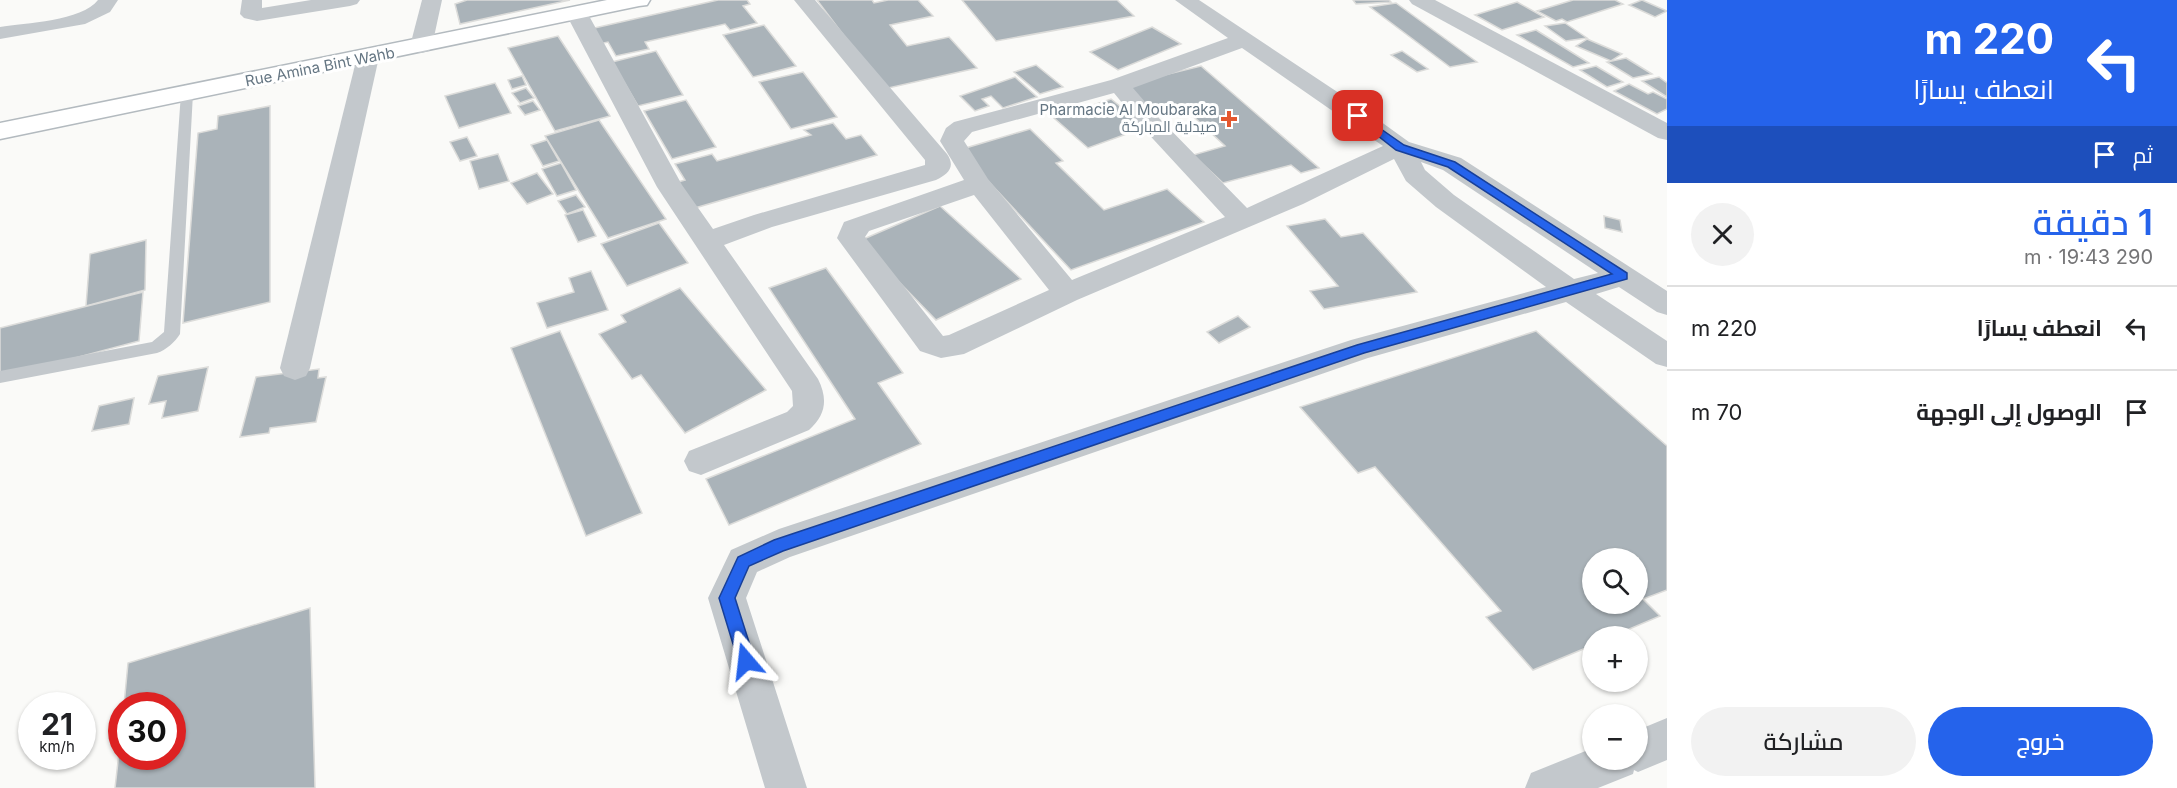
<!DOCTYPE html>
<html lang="ar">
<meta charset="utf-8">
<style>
:root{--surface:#fff;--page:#f2f2f2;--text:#202124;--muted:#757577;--line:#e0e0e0;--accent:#2563eb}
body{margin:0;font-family:Inter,Cairo,sans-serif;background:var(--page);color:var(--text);direction:rtl;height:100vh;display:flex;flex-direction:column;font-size:22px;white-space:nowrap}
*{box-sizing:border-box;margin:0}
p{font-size:20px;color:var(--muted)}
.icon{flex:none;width:33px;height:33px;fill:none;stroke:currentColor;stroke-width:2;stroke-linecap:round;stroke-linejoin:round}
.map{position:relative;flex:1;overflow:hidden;direction:ltr}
.panel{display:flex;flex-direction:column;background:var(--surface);width:510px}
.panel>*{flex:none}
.banner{background:#2563eb;color:#fff;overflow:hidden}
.tools{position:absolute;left:1582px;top:548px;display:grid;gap:12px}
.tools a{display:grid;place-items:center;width:66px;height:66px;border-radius:50%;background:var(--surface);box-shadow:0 2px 4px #0004;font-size:30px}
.speed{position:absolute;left:18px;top:692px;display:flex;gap:12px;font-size:30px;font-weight:700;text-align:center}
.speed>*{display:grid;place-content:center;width:78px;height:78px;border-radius:50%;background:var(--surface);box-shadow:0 2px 4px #0004;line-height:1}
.speed small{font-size:15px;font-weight:400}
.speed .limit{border:9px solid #d22;background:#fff;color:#111}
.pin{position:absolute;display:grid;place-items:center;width:51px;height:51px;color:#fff;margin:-26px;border-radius:12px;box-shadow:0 3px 9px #0006}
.me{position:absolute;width:66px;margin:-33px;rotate:343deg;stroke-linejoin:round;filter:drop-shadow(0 0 4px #0008)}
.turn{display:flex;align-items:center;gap:21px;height:126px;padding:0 24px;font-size:27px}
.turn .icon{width:78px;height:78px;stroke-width:2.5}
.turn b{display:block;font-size:42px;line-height:51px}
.then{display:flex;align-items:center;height:57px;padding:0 24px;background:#0003;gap:12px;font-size:22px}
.round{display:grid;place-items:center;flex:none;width:63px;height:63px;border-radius:32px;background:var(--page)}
.overview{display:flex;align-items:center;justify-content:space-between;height:102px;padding:0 24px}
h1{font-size:36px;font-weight:600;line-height:45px;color:var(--accent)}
.button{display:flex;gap:12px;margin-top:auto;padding:12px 24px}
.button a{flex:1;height:69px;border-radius:36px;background:var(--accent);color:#fff;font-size:24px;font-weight:600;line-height:69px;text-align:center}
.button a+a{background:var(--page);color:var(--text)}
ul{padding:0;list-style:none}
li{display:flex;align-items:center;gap:18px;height:84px;padding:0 24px;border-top:2px solid var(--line)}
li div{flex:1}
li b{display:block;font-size:22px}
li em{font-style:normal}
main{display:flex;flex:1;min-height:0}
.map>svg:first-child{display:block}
</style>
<main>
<section class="panel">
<div class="banner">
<div class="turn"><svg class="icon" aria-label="left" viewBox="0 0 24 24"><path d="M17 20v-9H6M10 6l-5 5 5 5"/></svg><div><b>220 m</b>انعطف يسارًا</div></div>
<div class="then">ثم<svg class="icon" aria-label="arrive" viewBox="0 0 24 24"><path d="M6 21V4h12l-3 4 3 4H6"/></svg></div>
</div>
<div class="overview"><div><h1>1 دقيقة</h1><p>290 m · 19:43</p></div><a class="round"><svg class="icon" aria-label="close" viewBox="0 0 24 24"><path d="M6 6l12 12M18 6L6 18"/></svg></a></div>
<ul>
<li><svg class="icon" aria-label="left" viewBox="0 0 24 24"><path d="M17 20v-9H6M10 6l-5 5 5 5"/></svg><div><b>انعطف يسارًا</b></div><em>220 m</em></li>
<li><svg class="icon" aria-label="arrive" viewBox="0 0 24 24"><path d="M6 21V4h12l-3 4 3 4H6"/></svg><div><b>الوصول إلى الوجهة</b></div><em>70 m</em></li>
</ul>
<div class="button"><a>خروج</a><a>مشاركة</a></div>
</section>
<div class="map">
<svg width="1667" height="788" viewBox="0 0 1667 788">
<rect width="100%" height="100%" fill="#fafaf8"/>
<!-- building -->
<g fill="#aab3b9" stroke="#dcdcda" stroke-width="1.5" fill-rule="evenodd">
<path d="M 467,0 L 570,0 L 460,24 L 455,4 Z"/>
<path d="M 718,0 L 747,0 L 750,4 L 743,6 L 757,23 L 730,30 L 725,24 L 645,42 L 649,49 L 616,56 L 608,42 L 599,44 L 590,29 Z"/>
<path d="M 817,0 L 872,0 L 874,3 L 888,0 L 918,0 L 933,16 L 890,25 L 907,46 L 949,37 L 977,68 L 884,89 Z"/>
<path d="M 962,0 L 1117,0 L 1134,16 L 996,41 Z"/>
<path d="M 1353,0 L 1389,0 L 1391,2 L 1356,4 Z"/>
<path d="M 1573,0 L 1615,0 L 1623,4 L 1567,22 L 1562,19 L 1556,21 L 1537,11 Z"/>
<path d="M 1642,0 L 1667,11 L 1655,17 L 1629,5 Z"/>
<path d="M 1517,2 L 1544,17 L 1502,30 L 1475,15 Z"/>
<path d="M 1396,3 L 1477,62 L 1450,67 L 1370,7 Z"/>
<path d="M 1565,23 L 1587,38 L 1566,41 L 1545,26 Z"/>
<path d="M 764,25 L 796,66 L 753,77 L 723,35 Z"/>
<path d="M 1152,27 L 1181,44 L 1118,70 L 1090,52 Z"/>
<path d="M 1536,30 L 1589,63 L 1573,67 L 1517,35 Z"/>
<path d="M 558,36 L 610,116 L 555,131 L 508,48 Z"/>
<path d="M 1587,39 L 1622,54 L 1611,61 L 1576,46 Z"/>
<path d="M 656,51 L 683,95 L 638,106 L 612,62 Z"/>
<path d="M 1402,51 L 1428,69 L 1417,72 L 1391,55 Z"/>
<path d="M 1626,58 L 1652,74 L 1633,78 L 1607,62 Z"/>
<path d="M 1036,65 L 1063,87 L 1040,94 L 1014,72 Z"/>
<path d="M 1201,66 L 1319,168 L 1301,173 L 1291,165 L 1223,183 L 1193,155 L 1225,146 L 1180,104 L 1151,112 L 1123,85 Z"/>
<path d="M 1596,66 L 1623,82 L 1607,87 L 1580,70 Z"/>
<path d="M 803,72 L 837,117 L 791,129 L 759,82 Z"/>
<path d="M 522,76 L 526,85 L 512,89 L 508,80 Z"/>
<path d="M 1015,77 L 1037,97 L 1003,108 L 991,96 L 982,99 L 989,106 L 975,111 L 960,96 Z"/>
<path d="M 1659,77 L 1667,83 L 1667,97 L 1642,81 Z"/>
<path d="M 495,83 L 511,113 L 459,128 L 445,96 Z"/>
<path d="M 1629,84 L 1648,94 L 1653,92 L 1667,99 L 1667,109 L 1657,114 L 1614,91 Z"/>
<path d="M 526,88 L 534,98 L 520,103 L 512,93 Z"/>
<path d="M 1111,99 L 1146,127 L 1088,148 L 1054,118 Z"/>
<path d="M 686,100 L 716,147 L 672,159 L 644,111 Z"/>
<path d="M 533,101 L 540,110 L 525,115 L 518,106 Z"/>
<path d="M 270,106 L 270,302 L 183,323 L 198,133 L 217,129 L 218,116 Z"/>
<path d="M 599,120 L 666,219 L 608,238 L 545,136 Z"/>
<path d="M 833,123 L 846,139 L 861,135 L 877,155 L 688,210 L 678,182 L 685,180 L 675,164 L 712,154 L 717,161 L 811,135 L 804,130 Z"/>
<path d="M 1030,129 L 1063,161 L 1056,163 L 1104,210 L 1167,189 L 1204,222 L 1071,270 L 959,150 Z"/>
<path d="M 467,137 L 477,156 L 460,161 L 450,142 Z"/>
<path d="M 547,140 L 559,161 L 543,166 L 531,145 Z"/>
<path d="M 498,154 L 509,181 L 479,189 L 470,161 Z"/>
<path d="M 561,163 L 576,190 L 557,196 L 542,169 Z"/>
<path d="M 537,173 L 553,194 L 527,204 L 511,183 Z"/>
<path d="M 576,195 L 585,207 L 567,214 L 558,201 Z"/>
<path d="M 940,206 L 1021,279 L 936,320 L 859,241 Z"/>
<path d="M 583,210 L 596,236 L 578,242 L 565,215 Z"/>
<path d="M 1604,216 L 1620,220 L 1622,232 L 1605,228 Z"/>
<path d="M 1325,219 L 1341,237 L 1363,233 L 1417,292 L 1324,309 L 1310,291 L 1338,286 L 1287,226 Z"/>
<path d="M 659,223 L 688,263 L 627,286 L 601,244 Z"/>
<path d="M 146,240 L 145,290 L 86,306 L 90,254 Z"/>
<path d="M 826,268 L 903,373 L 878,383 L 921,444 L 729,525 L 706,479 L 855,419 L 769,288 Z"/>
<path d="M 591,271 L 608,310 L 547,328 L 537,303 L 574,292 L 569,278 Z"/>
<path d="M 680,288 L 766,390 L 685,433 L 641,375 L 632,379 L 599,334 L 626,322 L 621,315 Z"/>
<path d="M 143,292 L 139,341 L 0,378 L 0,328 Z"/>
<path d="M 1238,316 L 1250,327 L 1219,343 L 1207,332 Z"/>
<path d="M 560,331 L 642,513 L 586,536 L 511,348 Z"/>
<path d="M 1536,331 L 1667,446 L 1667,590 L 1643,599 L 1660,616 L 1613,636 L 1593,636 L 1593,645 L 1533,670 L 1486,617 L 1501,611 L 1432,532 L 1375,467 L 1358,473 L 1300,407 ZM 1593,558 L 1638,558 L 1638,603 L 1593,603 Z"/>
<path d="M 208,367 L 198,411 L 162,418 L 166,401 L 149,404 L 158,376 Z"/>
<path d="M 319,369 L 318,378 L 326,377 L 316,422 L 270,428 L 269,433 L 240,437 L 256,377 Z"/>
<path d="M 134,398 L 129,424 L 92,431 L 99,406 Z"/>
<path d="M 310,608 L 315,788 L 115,788 L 122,726 L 122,756 L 172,756 L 172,705 L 124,705 L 128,663 Z"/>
</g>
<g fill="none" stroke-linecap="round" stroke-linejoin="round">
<!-- secondary casing -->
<g stroke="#b3babf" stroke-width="3">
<path id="secondary" d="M 607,0 L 650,0 L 647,5 L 639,6 L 0,139 L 0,123 Z"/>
</g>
<!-- lane -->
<path fill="#c3c8cc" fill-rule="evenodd" d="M 187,89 L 193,93 L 180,334 C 175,342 166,350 157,353 L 0,383 L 0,371 L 152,342 L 164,332 L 181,93 Z"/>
<!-- street -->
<g fill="#c3c8cc" fill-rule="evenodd">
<path d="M 98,0 L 118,0 L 110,12 L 85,24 L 0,39 L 0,27 C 25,23 82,21 98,0 Z"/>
<path d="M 242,0 L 262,0 L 262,8 L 311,0 L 360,0 L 357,4 L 350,6 L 257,21 L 244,18 L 240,14 Z"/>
<path d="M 422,0 L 442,0 L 432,46 L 429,51 L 421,53 L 413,51 L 410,46 Z"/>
<path d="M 794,0 L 815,0 L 947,154 C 956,167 948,174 936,180 L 772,227 L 724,245 L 818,379 C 828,399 826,415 809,430 L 701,475 L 689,471 L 684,461 L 689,451 L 787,412 L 793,406 L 792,391 L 657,187 L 566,14 L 570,10 L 577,8 L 584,10 L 588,14 L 682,185 L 713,229 L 754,215 L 925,165 L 925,160 Z"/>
<path d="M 1175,0 L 1199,0 L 1366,111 L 1409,142 L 1461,158 L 1667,291 L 1667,315 L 1657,312 L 1619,287 L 1596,294 L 1667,341 L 1667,367 L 1656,364 L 1566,302 L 1368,358 L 790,557 L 757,572 L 746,598 L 807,788 L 765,788 L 708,598 L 731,550 L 779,529 L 1351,340 L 1546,287 L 1436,207 L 1406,181 L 1394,159 L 1303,204 L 1077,300 L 964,354 L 941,358 L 920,351 L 837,238 L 844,222 L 964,180 L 940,141 L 946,128 L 954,122 L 1111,80 L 1228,38 ZM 1242,48 L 1383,146 L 1247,208 L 1158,117 L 1133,88 ZM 1114,93 L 1142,127 L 1225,217 L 1072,280 L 988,179 L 964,141 L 972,132 ZM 1421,162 L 1443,170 L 1598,273 L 1574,279 L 1454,195 L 1425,170 ZM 974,195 L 1049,290 L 949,335 L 943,336 L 865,237 L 869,231 Z"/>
<path d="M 1409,0 L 1435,0 L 1667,123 L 1667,140 L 1658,138 L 1412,4 Z"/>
<path d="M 368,50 L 376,52 L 379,57 L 310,368 L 306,376 L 295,380 L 284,376 L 280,368 L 357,57 L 360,52 Z"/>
<path d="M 1667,718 L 1667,760 L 1638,772 L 1634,770 L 1633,774 L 1598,788 L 1525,788 L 1531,773 L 1593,748 L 1593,759 L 1638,759 L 1638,730 Z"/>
</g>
<!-- secondary -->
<use href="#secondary" fill="#fff" fill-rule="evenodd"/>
</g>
<!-- route -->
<path fill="#2563eb" stroke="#184099" stroke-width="1.5" d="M 1358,113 L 1404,145 L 1455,162 L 1627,273 L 1627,279 L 1364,353 L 783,551 L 749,566 L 735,598 L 755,661 L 752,667 L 746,669 L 740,667 L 719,598 L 738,557 L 774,540 L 1357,345 L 1612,274 L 1448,167 L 1396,150 L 1355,118 L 1355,114 Z"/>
<!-- markers -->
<path fill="#e4572e" stroke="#fff" stroke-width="2" d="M1226 110h6v6h6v6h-6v6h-6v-6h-6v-6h6z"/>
<g text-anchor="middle" stroke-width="6" stroke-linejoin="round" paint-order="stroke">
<!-- far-street labels -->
<g font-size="15" fill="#657683" stroke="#fff">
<text transform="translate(320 67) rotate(-11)" y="5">Rue Amina Bint Wahb</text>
</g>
<!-- far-poi labels -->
<g font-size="15" fill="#657683" stroke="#fff" text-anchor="end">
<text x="1217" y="115">Pharmacie Al Moubaraka<tspan x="1217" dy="17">صيدلية المباركة</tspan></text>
</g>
</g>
</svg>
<div class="tools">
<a><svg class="icon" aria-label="search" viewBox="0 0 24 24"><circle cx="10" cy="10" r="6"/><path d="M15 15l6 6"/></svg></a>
<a>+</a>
<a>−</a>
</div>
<div class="speed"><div>21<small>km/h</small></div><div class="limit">30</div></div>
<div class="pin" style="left:1358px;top:116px;background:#d93025"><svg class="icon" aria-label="arrive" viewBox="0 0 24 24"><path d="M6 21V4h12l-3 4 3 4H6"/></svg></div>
<svg class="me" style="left:746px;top:661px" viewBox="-20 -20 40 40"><path d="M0-17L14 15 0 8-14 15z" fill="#2563eb" stroke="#fff" stroke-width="4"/></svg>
</div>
</main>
